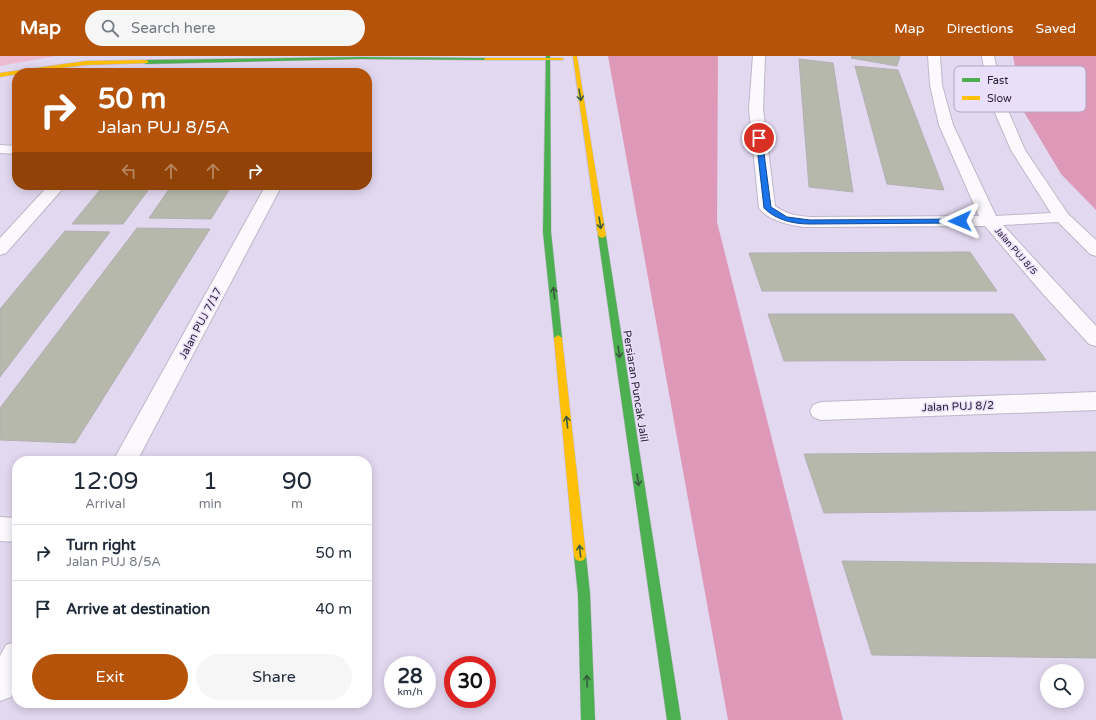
<!DOCTYPE html>
<style>
:root{--surface:#fff;--page:#f6f6f7;--text:#1f2937;--muted:#747a83;--line:#e0e1e3;--accent:#b45309}
body{margin:0;font-family:"Varela Round",sans-serif;background:var(--page);color:var(--text);height:100vh;display:flex;flex-direction:column;font-size:15px;white-space:nowrap}
*{box-sizing:border-box;margin:0}
p{font-size:13px;color:var(--muted)}
.icon{flex:none;width:22px;height:22px;fill:none;stroke:currentColor;stroke-width:2;stroke-linecap:round;stroke-linejoin:round}
.map{position:relative;flex:1;overflow:hidden}
.panel{position:absolute;left:12px;top:400px;width:360px;height:252px;display:flex;flex-direction:column;background:var(--surface);border-radius:16px;box-shadow:0 2px 10px #0003}
.panel>*{flex:none}
.hud{position:absolute;left:12px;top:12px;width:360px;height:122px;border-radius:16px;box-shadow:0 2px 10px #0003;background:#b45309;color:#fff;overflow:hidden}
.controls{position:absolute;left:1040px;top:608px;display:grid;gap:8px}
.controls a{display:grid;place-items:center;width:44px;height:44px;border-radius:50%;background:var(--surface);box-shadow:0 2px 10px #0003;font-size:20px}
.speed{position:absolute;left:384px;top:600px;display:flex;gap:8px;font-size:20px;font-weight:700;text-align:center}
.speed>*{display:grid;place-content:center;width:52px;height:52px;border-radius:50%;background:var(--surface);box-shadow:0 2px 10px #0003;line-height:1}
.speed small{font-size:10px;font-weight:400}
.speed .limit{border:6px solid #d22;background:#fff;color:#111}
.pin{position:absolute;display:grid;place-items:center;width:34px;height:34px;color:#fff;margin:-17px;border:2px solid #fff;border-radius:50%;box-shadow:0 1px 4px #0007}
.me{position:absolute;width:44px;margin:-22px;rotate:269deg;stroke-linejoin:round;filter:drop-shadow(0 0 3px #0008)}
.turn{display:flex;align-items:center;gap:14px;height:84px;padding:0 20px;font-size:18px}
.turn .icon{width:52px;height:52px;stroke-width:2.5}
.turn b{display:block;font-size:28px;line-height:34px}
.lanes{display:flex;align-items:center;height:38px;padding:0 20px;background:#0003;justify-content:center;gap:20px;direction:ltr}
.lanes .off{opacity:.35}
.eta{display:flex;justify-content:space-evenly;align-items:center;height:68px;text-align:center}
.eta b{font-size:24px;font-weight:600;line-height:28px}
.primary-button{display:flex;gap:8px;margin-top:auto;padding:8px 20px}
.primary-button a{flex:1;height:46px;border-radius:24px;background:var(--accent);color:#fff;font-size:16px;font-weight:600;line-height:46px;text-align:center}
.primary-button a+a{background:var(--page);color:var(--text)}
ul{padding:0;list-style:none}
li{display:flex;align-items:center;gap:12px;height:56px;padding:0 20px;border-top:1px solid var(--line)}
li div{flex:1}
li b{display:block;font-size:15px}
li em{font-style:normal}
header{display:flex;align-items:center;gap:24px;box-sizing:border-box;height:56px;padding:0 20px;background:var(--accent);color:#fff}
header strong{font-size:19px}
nav{display:flex;gap:22px;margin-inline-start:auto;font-size:14px}
.search{width:280px;height:36px;background:var(--page);display:flex;align-items:center;gap:10px;box-sizing:border-box;padding:0 14px;border-radius:22px;color:var(--muted);font-size:15px}
.map>svg:first-child{display:block}
</style>
<header>
<strong>Map</strong>
<div class="search"><svg class="icon" aria-label="search" viewBox="0 0 24 24"><circle cx="10" cy="10" r="6"/><path d="M15 15l6 6"/></svg>Search here</div>
<nav><a>Map</a><a>Directions</a><a>Saved</a></nav>
</header>
<div class="map">
<svg width="1096" height="664" viewBox="0 0 1096 664">
<rect width="100%" height="100%" fill="#e2d8f0"/>
<!-- green -->
<path fill="#ecbbd1" d="M 0,0 L 56,0 L 0,10 Z"/>
<!-- forest -->
<g fill="#df99b8">
<path d="M 608,0 L 718,0 L 717,166 L 843,664 L 728,664 Z"/>
<path d="M 1013,0 L 1096,0 L 1096,154 L 1061,118 L 1024,56 Z"/>
</g>
<!-- building -->
<g fill="#b7b8ac" stroke="#b2b0b2">
<path d="M 852,0 L 900,0 L 897,10 L 851,2 Z"/>
<path d="M 799,3 L 833,7 L 853,136 L 809,131 Z"/>
<path d="M 855,10 L 898,14 L 944,134 L 887,128 Z"/>
<path d="M 104,129 L 152,129 L 123,168 L 72,168 Z"/>
<path d="M 172,129 L 232,129 L 211,163 L 149,162 Z"/>
<path d="M 137,172 L 210,173 L 75,387 L 0,384 L 0,352 Z"/>
<path d="M 65,175 L 110,176 L 0,321 L 0,253 Z"/>
<path d="M 970,196 L 997,235 L 762,235 L 749,197 Z"/>
<path d="M 768,258 L 1013,258 L 1046,304 L 784,305 Z"/>
<path d="M 1096,396 L 1096,454 L 824,457 L 804,398 Z"/>
<path d="M 842,505 L 1096,508 L 1096,602 L 872,599 Z"/>
</g>
<g fill="none" stroke-linecap="round" stroke-linejoin="round">
<!-- street casing -->
<g stroke="#bfb7ca" stroke-width="2">
<g id="street">
<path d="M 753,0 L 765,0 L 763,53 L 775,150 C 786,158 797,160 810,161 L 979,160 L 939,69 L 930,29 L 928,0 L 940,0 L 942,29 L 953,69 L 996,160 L 1051,157 L 1011,94 L 989,43 L 982,0 L 994,0 L 1003,43 L 1025,94 L 1068,158 L 1096,184 L 1096,200 L 1090,198 L 1058,166 L 1003,169 L 1096,270 L 1096,290 L 1089,288 L 1043,238 L 985,170 L 804,171 C 789,169 768,165 759,152 L 749,53 Z"/>
<path d="M 0,89 L 17,90 L 17,98 L 0,97 Z"/>
<path d="M 49,129 L 66,129 L 6,197 L 0,199 L 0,182 Z"/>
<path d="M 266,129 L 282,129 L 137,405 L 113,405 Z"/>
<path d="M 1096,336 L 1096,354 L 821,364 L 813,361 L 810,355 L 813,349 L 821,346 Z"/>
<path d="M 0,461 L 17,462 L 17,486 L 0,485 Z"/>
<path d="M 17,585 L 17,630 L 11,641 L 0,645 L 0,600 L 6,589 Z"/>
</g>
</g>
<!-- fast casing -->
<g stroke="#bfb7ca" stroke-width="1">
<g id="fast">
<path d="M 546,0 L 550,0 L 551,176 L 562,282 L 558,285 L 554,282 L 543,176 Z"/>
<path d="M 360,1 L 486,2 L 488,3 L 486,4 L 360,3 L 146,8 L 143,6 L 146,4 Z"/>
<path d="M 599,178 L 605,178 L 606,180 L 681,664 L 667,664 L 598,180 Z"/>
<path d="M 580,495 L 584,496 L 586,500 L 590,538 L 595,664 L 581,664 L 578,538 L 574,500 L 576,496 Z"/>
</g>
</g>
<!-- slow casing -->
<g stroke="#bfb7ca" stroke-width="1">
<g id="slow">
<path d="M 573,0 L 577,0 L 606,180 L 602,182 L 598,180 Z"/>
<path d="M 486,2 L 562,2 L 564,3 L 562,4 L 484,4 L 484,3 Z"/>
<path d="M 146,4 L 148,5 L 148,7 L 86,9 L 17,17 L 17,18 L 0,21 L 0,17 L 86,5 Z"/>
<path d="M 558,279 L 562,282 L 586,500 L 584,504 L 580,505 L 576,504 L 574,500 L 554,282 Z"/>
</g>
</g>
<!-- street -->
<use href="#street" fill="#fbf9fd" fill-rule="evenodd"/>
<!-- fast -->
<use href="#fast" fill="#4caf50" fill-rule="evenodd"/>
<!-- slow -->
<use href="#slow" fill="#ffc107" fill-rule="evenodd"/>
</g>
<!-- one-way arrows -->
<defs><path id="oneway-shaft" d="M-6 0H5M1.5-3L5.5 0L1.5 3" fill="none" stroke-width="1.6" stroke-linecap="round" stroke-linejoin="round"/></defs>
<g stroke="#385c40">
<use href="#oneway-shaft" transform="translate(580 39) rotate(81)"/>
<use href="#oneway-shaft" transform="translate(600 167) rotate(81)"/>
<use href="#oneway-shaft" transform="translate(554 237) rotate(-96)"/>
<use href="#oneway-shaft" transform="translate(619 296) rotate(81)"/>
<use href="#oneway-shaft" transform="translate(567 366) rotate(-96)"/>
<use href="#oneway-shaft" transform="translate(638 424) rotate(81)"/>
<use href="#oneway-shaft" transform="translate(580 495) rotate(-96)"/>
<use href="#oneway-shaft" transform="translate(587 625) rotate(-92)"/>
</g>
<!-- route -->
<path fill="#1a73e8" stroke="#114b97" d="M 759,80 L 762,82 L 771,151 L 787,161 L 810,164 L 960,163 L 963,165 L 960,167 L 810,168 C 793,168 776,164 764,152 L 756,82 Z"/>
<g text-anchor="middle" stroke-width="3" stroke-linejoin="round" paint-order="stroke">
<!-- far-street labels -->
<g font-size="9" fill="#2b2435" stroke="#eadffb">
<text transform="translate(1016 195) rotate(49)" y="3">Jalan PUJ 8/5</text>
</g>
<!-- street labels -->
<g font-size="11" fill="#2b2435" stroke="#eadffb">
<text transform="translate(200 267) rotate(-62)" y="4">Jalan PUJ 7/17</text>
<text transform="translate(636 330) rotate(81)" y="4">Persiaran Puncak Jalil</text>
<text transform="translate(958 350) rotate(-2)" y="4">Jalan PUJ 8/2</text>
</g>
</g>
<!-- legend -->
<rect x="954" y="10" width="132" height="46" rx="6" fill="#eadffb" stroke="#b1a7c0" stroke-width="1"/>
<rect x="962" y="22" width="18" height="4" fill="#4caf50"/>
<rect x="962" y="40" width="18" height="4" fill="#ffc107"/>
<g font-size="11" fill="#2b2435">
<text x="987" y="28">Fast</text>
<text x="987" y="46">Slow</text>
</g>
</svg>
<div class="controls">
<a><svg class="icon" aria-label="search" viewBox="0 0 24 24"><circle cx="10" cy="10" r="6"/><path d="M15 15l6 6"/></svg></a>
</div>
<div class="speed"><div>28<small>km/h</small></div><div class="limit">30</div></div>
<div class="pin" style="left:759px;top:82px;background:#d93025"><svg class="icon" aria-label="arrive" viewBox="0 0 24 24"><path d="M6 21V4h12l-3 4 3 4H6"/></svg></div>
<svg class="me" style="left:960px;top:165px" viewBox="-20 -20 40 40"><path d="M0-17L14 15 0 8-14 15z" fill="#1a73e8" stroke="#fff" stroke-width="4"/></svg>
<div class="hud">
<div class="turn"><svg class="icon" aria-label="right" viewBox="0 0 24 24"><path d="M7 20v-9h11M14 6l5 5-5 5"/></svg><div><b>50 m</b>Jalan PUJ 8/5A</div></div>
<div class="lanes"><svg class="icon off" aria-label="left" viewBox="0 0 24 24"><path d="M17 20v-9H6M10 6l-5 5 5 5"/></svg><svg class="icon off" aria-label="ahead" viewBox="0 0 24 24"><path d="M12 20V5M6 11l6-6 6 6"/></svg><svg class="icon off" aria-label="ahead" viewBox="0 0 24 24"><path d="M12 20V5M6 11l6-6 6 6"/></svg><svg class="icon" aria-label="right" viewBox="0 0 24 24"><path d="M7 20v-9h11M14 6l5 5-5 5"/></svg></div>
</div>
<section class="panel">
<div class="eta">
<div><b>12:09</b><p>Arrival</p></div>
<div><b>1</b><p>min</p></div>
<div><b>90</b><p>m</p></div>
</div>
<ul>
<li><svg class="icon" aria-label="right" viewBox="0 0 24 24"><path d="M7 20v-9h11M14 6l5 5-5 5"/></svg><div><b>Turn right</b><p>Jalan PUJ 8/5A</p></div><em>50 m</em></li>
<li><svg class="icon" aria-label="arrive" viewBox="0 0 24 24"><path d="M6 21V4h12l-3 4 3 4H6"/></svg><div><b>Arrive at destination</b></div><em>40 m</em></li>
</ul>
<div class="primary-button"><a>Exit</a><a>Share</a></div>
</section>
</div>
